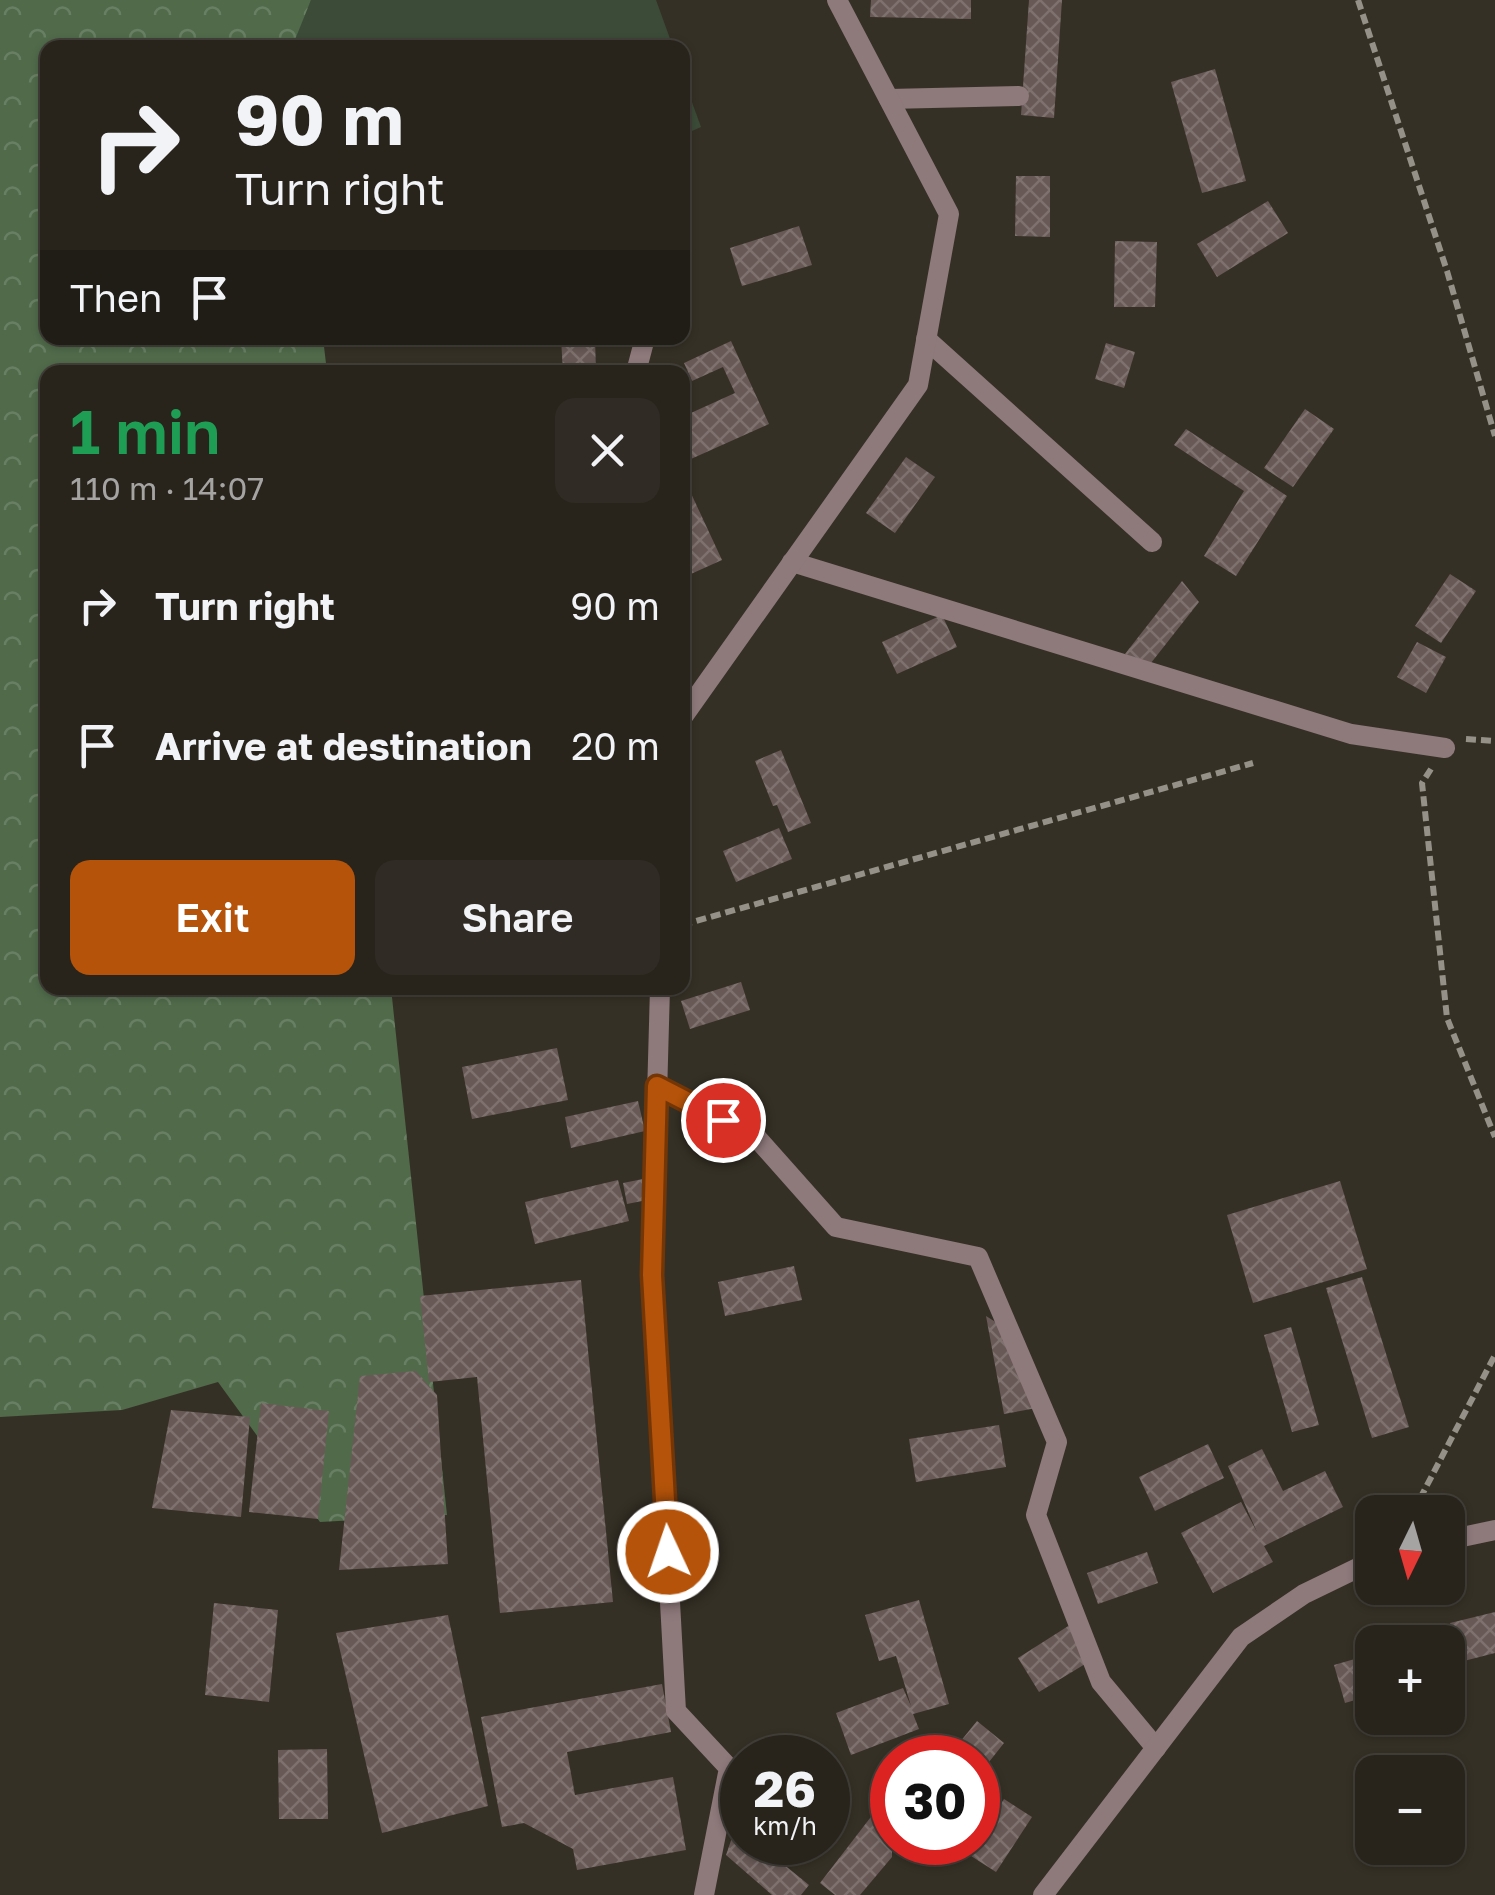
<!DOCTYPE html>
<meta charset="utf-8">
<style>
:root{--surface:#28241c;--page:#302c25;--text:#f1f3f6;--muted:#a5a4a3;--line:#44413b;--accent:#b45309}
body{margin:0;font-family:"Golos Text",sans-serif;background:var(--page);color:var(--text);height:100vh;display:flex;flex-direction:column;font-size:38px;white-space:nowrap}
*{box-sizing:border-box;margin:0}
p{font-size:32px;color:var(--muted)}
.icon{flex:none;width:55px;height:55px;fill:none;stroke:currentColor;stroke-width:2;stroke-linecap:round;stroke-linejoin:round}
.map{position:relative;flex:1;overflow:hidden}
.sheet{position:absolute;left:40px;top:365px;width:650px;height:630px;display:flex;flex-direction:column;background:var(--surface);border-radius:20px;box-shadow:0 2px 8px #0004,0 0 0 2px var(--line)}
.sheet>*{flex:none}
.top-card{position:absolute;left:40px;top:40px;width:650px;height:305px;border-radius:20px;box-shadow:0 2px 8px #0004,0 0 0 2px var(--line);background:#28241c;color:var(--text);overflow:hidden}
.needle{width:65px;rotate:185deg}
.controls{position:absolute;left:1355px;top:1495px;display:grid;gap:20px}
.controls a{display:grid;place-items:center;width:110px;height:110px;border-radius:20px;background:var(--surface);box-shadow:0 2px 8px #0004,0 0 0 2px var(--line);font-size:50px}
.speed{position:absolute;left:720px;top:1735px;display:flex;gap:20px;font-size:50px;font-weight:700;text-align:center}
.speed>*{display:grid;place-content:center;width:130px;height:130px;border-radius:50%;background:var(--surface);box-shadow:0 2px 8px #0004,0 0 0 2px var(--line);line-height:1}
.speed small{font-size:25px;font-weight:400}
.speed .limit{border:15px solid #d22;background:#fff;color:#111}
.pin{position:absolute;display:grid;place-items:center;width:85px;height:85px;color:#fff;margin:-42px;border:5px solid #fff;border-radius:50%;box-shadow:0 2px 10px #0007}
.me{position:absolute;width:110px;margin:-55px;rotate:357deg;stroke-linejoin:round;filter:drop-shadow(0 0 8px #0008)}
.turn{display:flex;align-items:center;gap:35px;height:210px;padding:0 30px;font-size:45px}
.turn .icon{width:130px;height:130px;stroke-width:2.5}
.turn b{display:block;font-size:70px;line-height:85px}
.then{display:flex;align-items:center;height:95px;padding:0 30px;background:#0003;gap:20px;font-size:38px}
.round{display:grid;place-items:center;flex:none;width:105px;height:105px;border-radius:20px;background:var(--page)}
.head{display:flex;align-items:center;justify-content:space-between;height:170px;padding:0 30px}
h1{font-size:60px;font-weight:600;line-height:75px;color:#1e9e55}
.action{display:flex;gap:20px;margin-top:auto;padding:20px 30px}
.action a{flex:1;height:115px;border-radius:20px;background:var(--accent);color:#fff;font-size:40px;font-weight:600;line-height:115px;text-align:center}
.action a+a{background:var(--page);color:var(--text)}
ul{padding:0;list-style:none}
li{display:flex;align-items:center;gap:30px;height:140px;padding:0 30px}
li div{flex:1}
li b{display:block;font-size:38px}
li em{font-style:normal}
.map>svg:first-child{display:block}
</style>
<div class="map">
<svg width="1495" height="1895" viewBox="0 0 1495 1895">
<defs>
<pattern id="forest-crowns" width="20" height="18" patternUnits="userSpaceOnUse" patternTransform="scale(2.5)"><rect width="20" height="18" fill="#506a4a"/><path d="M2 6a3 3 0 1 1 6 0M12 15a3 3 0 1 1 6 0" fill="none" stroke="#697f64"/></pattern>
<pattern id="building-cross-hatch" width="8" height="8" patternUnits="userSpaceOnUse" patternTransform="scale(2.5)"><rect width="8" height="8" fill="#685956"/><path d="M0 0l8 8M0 8l8-8" fill="none" stroke="#7e716e"/></pattern>
</defs>
<rect width="100%" height="100%" fill="#353025"/>
<!-- grass -->
<g fill="#3c4b38">
<path d="M 311,0 L 656,0 L 673,47 L 295,48 L 294,36 Z"/>
<path d="M 682,75 L 701,127 L 683,135 L 682,135 Z"/>
</g>
<!-- forest -->
<path fill="url(#forest-crowns)" d="M 0,0 L 311,0 L 292,47 L 48,48 L 48,338 L 323,338 L 327,372 L 48,372 L 48,988 L 391,988 L 447,1515 L 320,1522 L 218,1382 L 122,1410 L 0,1417 Z"/>
<!-- building -->
<g fill="url(#building-cross-hatch)">
<path d="M 871,0 L 971,0 L 971,19 L 870,17 Z"/>
<path d="M 1029,0 L 1062,0 L 1054,118 L 1021,115 Z"/>
<path d="M 1215,69 L 1246,181 L 1202,193 L 1171,82 Z"/>
<path d="M 1016,176 L 1050,176 L 1050,237 L 1015,236 Z"/>
<path d="M 1268,201 L 1288,233 L 1217,277 L 1197,244 Z"/>
<path d="M 799,226 L 812,265 L 742,286 L 730,248 Z"/>
<path d="M 1115,241 L 1157,242 L 1155,307 L 1114,307 Z"/>
<path d="M 561,338 L 595,338 L 596,372 L 563,372 Z"/>
<path d="M 731,341 L 769,424 L 682,463 L 682,417 L 735,393 L 723,367 L 692,381 L 684,363 Z"/>
<path d="M 1106,343 L 1135,352 L 1124,388 L 1095,379 Z"/>
<path d="M 1305,409 L 1334,429 L 1293,487 L 1264,468 Z"/>
<path d="M 1186,429 L 1287,496 L 1236,576 L 1204,556 L 1244,491 L 1174,445 Z"/>
<path d="M 906,457 L 935,477 L 895,533 L 866,513 Z"/>
<path d="M 682,474 L 722,560 L 682,578 Z"/>
<path d="M 1450,574 L 1476,591 L 1441,643 L 1415,626 Z"/>
<path d="M 1182,581 L 1199,602 L 1147,668 L 1125,654 Z"/>
<path d="M 942,615 L 957,647 L 897,674 L 882,642 Z"/>
<path d="M 1417,642 L 1446,657 L 1426,693 L 1397,677 Z"/>
<path d="M 781,750 L 811,823 L 788,832 L 777,805 L 773,806 L 755,761 Z"/>
<path d="M 779,828 L 792,859 L 736,882 L 723,851 Z"/>
<path d="M 741,982 L 750,1010 L 690,1029 L 681,1001 Z"/>
<path d="M 557,1048 L 568,1100 L 472,1119 L 462,1067 Z"/>
<path d="M 638,1101 L 645,1131 L 571,1148 L 565,1117 Z"/>
<path d="M 658,1176 L 662,1197 L 627,1204 L 623,1183 Z"/>
<path d="M 618,1180 L 629,1221 L 535,1244 L 525,1202 Z"/>
<path d="M 1340,1181 L 1367,1269 L 1253,1303 L 1227,1215 Z"/>
<path d="M 794,1266 L 802,1300 L 725,1316 L 718,1282 Z"/>
<path d="M 1362,1277 L 1409,1427 L 1372,1438 L 1326,1288 Z"/>
<path d="M 581,1280 L 613,1602 L 500,1613 L 477,1377 L 429,1382 L 420,1296 Z"/>
<path d="M 986,1316 L 1024,1340 L 1042,1407 L 1004,1414 Z"/>
<path d="M 1291,1327 L 1319,1425 L 1292,1432 L 1264,1335 Z"/>
<path d="M 416,1371 L 437,1395 L 448,1564 L 339,1570 L 360,1376 Z"/>
<path d="M 261,1403 L 329,1411 L 318,1519 L 249,1512 Z"/>
<path d="M 171,1410 L 250,1417 L 241,1517 L 152,1508 Z"/>
<path d="M 999,1425 L 1006,1467 L 916,1482 L 909,1439 Z"/>
<path d="M 1208,1444 L 1224,1478 L 1155,1511 L 1139,1477 Z"/>
<path d="M 1262,1449 L 1283,1491 L 1325,1471 L 1343,1507 L 1264,1546 L 1273,1562 L 1213,1593 L 1181,1533 L 1241,1502 L 1257,1532 L 1228,1466 Z"/>
<path d="M 1147,1552 L 1158,1583 L 1098,1604 L 1087,1573 Z"/>
<path d="M 919,1600 L 949,1704 L 913,1714 L 919,1729 L 851,1755 L 836,1713 L 903,1688 L 911,1706 L 896,1656 L 879,1661 L 865,1615 Z"/>
<path d="M 214,1603 L 278,1610 L 269,1702 L 205,1695 Z"/>
<path d="M 1495,1612 L 1495,1653 L 1460,1662 L 1450,1623 Z"/>
<path d="M 448,1615 L 488,1806 L 382,1833 L 336,1633 Z"/>
<path d="M 1073,1623 L 1095,1658 L 1039,1692 L 1018,1658 Z"/>
<path d="M 1372,1654 L 1372,1695 L 1345,1703 L 1334,1665 Z"/>
<path d="M 662,1684 L 671,1732 L 567,1752 L 575,1795 L 673,1777 L 686,1850 L 577,1870 L 573,1849 L 524,1823 L 502,1827 L 481,1717 Z"/>
<path d="M 977,1721 L 1004,1743 L 978,1776 L 978,1758 L 947,1758 Z"/>
<path d="M 327,1749 L 328,1819 L 279,1819 L 278,1750 Z"/>
<path d="M 1004,1799 L 1032,1817 L 996,1872 L 968,1854 Z"/>
<path d="M 877,1809 L 892,1816 L 892,1857 L 860,1895 L 835,1895 L 820,1883 Z"/>
<path d="M 736,1826 L 742,1832 L 742,1842 L 756,1842 L 809,1885 L 801,1895 L 772,1895 L 726,1855 Z"/>
</g>
<g fill="none" stroke-linecap="round" stroke-linejoin="round">
<!-- path -->
<g stroke="#959188" stroke-width="6" stroke-dasharray="10 5" stroke-linecap="butt">
<path d="M 1358,0 L 1447,271 L 1495,436"/>
<path d="M 1466,739 L 1495,741"/>
<path d="M 1431,769 L 1422,783 L 1447,1018 L 1495,1137"/>
<path d="M 682,925 L 1253,763"/>
<path d="M 1413,1512 L 1495,1355"/>
</g>
<!-- minor -->
<g stroke="#8e797b" stroke-width="20">
<path d="M 889,99 L 1019,96"/>
<path d="M 926,339 L 1152,542"/>
<path d="M 636,372 L 645,338"/>
<path d="M 792,562 L 1351,734 L 1445,748"/>
<path d="M 682,718 L 918,385 L 949,214 L 837,0"/>
<path d="M 660,988 L 652,1275 L 676,1711 L 729,1768 L 704,1895"/>
<path d="M 657,1086 L 756,1137 L 836,1227 L 978,1257 L 1057,1442 L 1036,1515 L 1101,1682 L 1156,1748"/>
</g>
<!-- tertiary -->
<g stroke="#8e797b" stroke-width="20">
<path d="M 1448,1540 L 1495,1530"/>
<path d="M 1043,1895 L 1241,1637 L 1304,1594 L 1372,1561"/>
</g>
</g>
<g fill="none" stroke-linecap="round" stroke-linejoin="round">
<!-- route casing -->
<g stroke="#753606" stroke-width="25">
<path id="route" d="M 668,1552 L 652,1275 L 657,1086 L 723,1120"/>
</g>
<!-- route -->
<use href="#route" stroke="#b45309" stroke-width="18"/>
</g>
</svg>
<div class="controls">
<a><svg class="needle" viewBox="-14 -14 28 28"><path d="M0-13l5 13h-10z" fill="#e53935"/><path d="M0 13l5-13h-10z" fill="#a5a4a3"/></svg></a>
<a>+</a>
<a>−</a>
</div>
<div class="speed"><div>26<small>km/h</small></div><div class="limit">30</div></div>
<div class="pin" style="left:723px;top:1120px;background:#d93025"><svg class="icon" aria-label="arrive" viewBox="0 0 24 24"><path d="M6 21V4h12l-3 4 3 4H6"/></svg></div>
<svg class="me" style="left:668px;top:1552px" viewBox="-20 -20 40 40"><circle r="17" fill="#b45309" stroke="#fff" stroke-width="3"/><path d="M0-11L8 9 0 5-8 9z" fill="#fff"/></svg>
<div class="top-card">
<div class="turn"><svg class="icon" aria-label="right" viewBox="0 0 24 24"><path d="M7 20v-9h11M14 6l5 5-5 5"/></svg><div><b>90 m</b>Turn right</div></div>
<div class="then">Then<svg class="icon" aria-label="arrive" viewBox="0 0 24 24"><path d="M6 21V4h12l-3 4 3 4H6"/></svg></div>
</div>
<section class="sheet">
<div class="head"><div><h1>1 min</h1><p>110 m · 14:07</p></div><a class="round"><svg class="icon" aria-label="close" viewBox="0 0 24 24"><path d="M6 6l12 12M18 6L6 18"/></svg></a></div>
<ul>
<li><svg class="icon" aria-label="right" viewBox="0 0 24 24"><path d="M7 20v-9h11M14 6l5 5-5 5"/></svg><div><b>Turn right</b></div><em>90 m</em></li>
<li><svg class="icon" aria-label="arrive" viewBox="0 0 24 24"><path d="M6 21V4h12l-3 4 3 4H6"/></svg><div><b>Arrive at destination</b></div><em>20 m</em></li>
</ul>
<div class="action"><a>Exit</a><a>Share</a></div>
</section>
</div>
